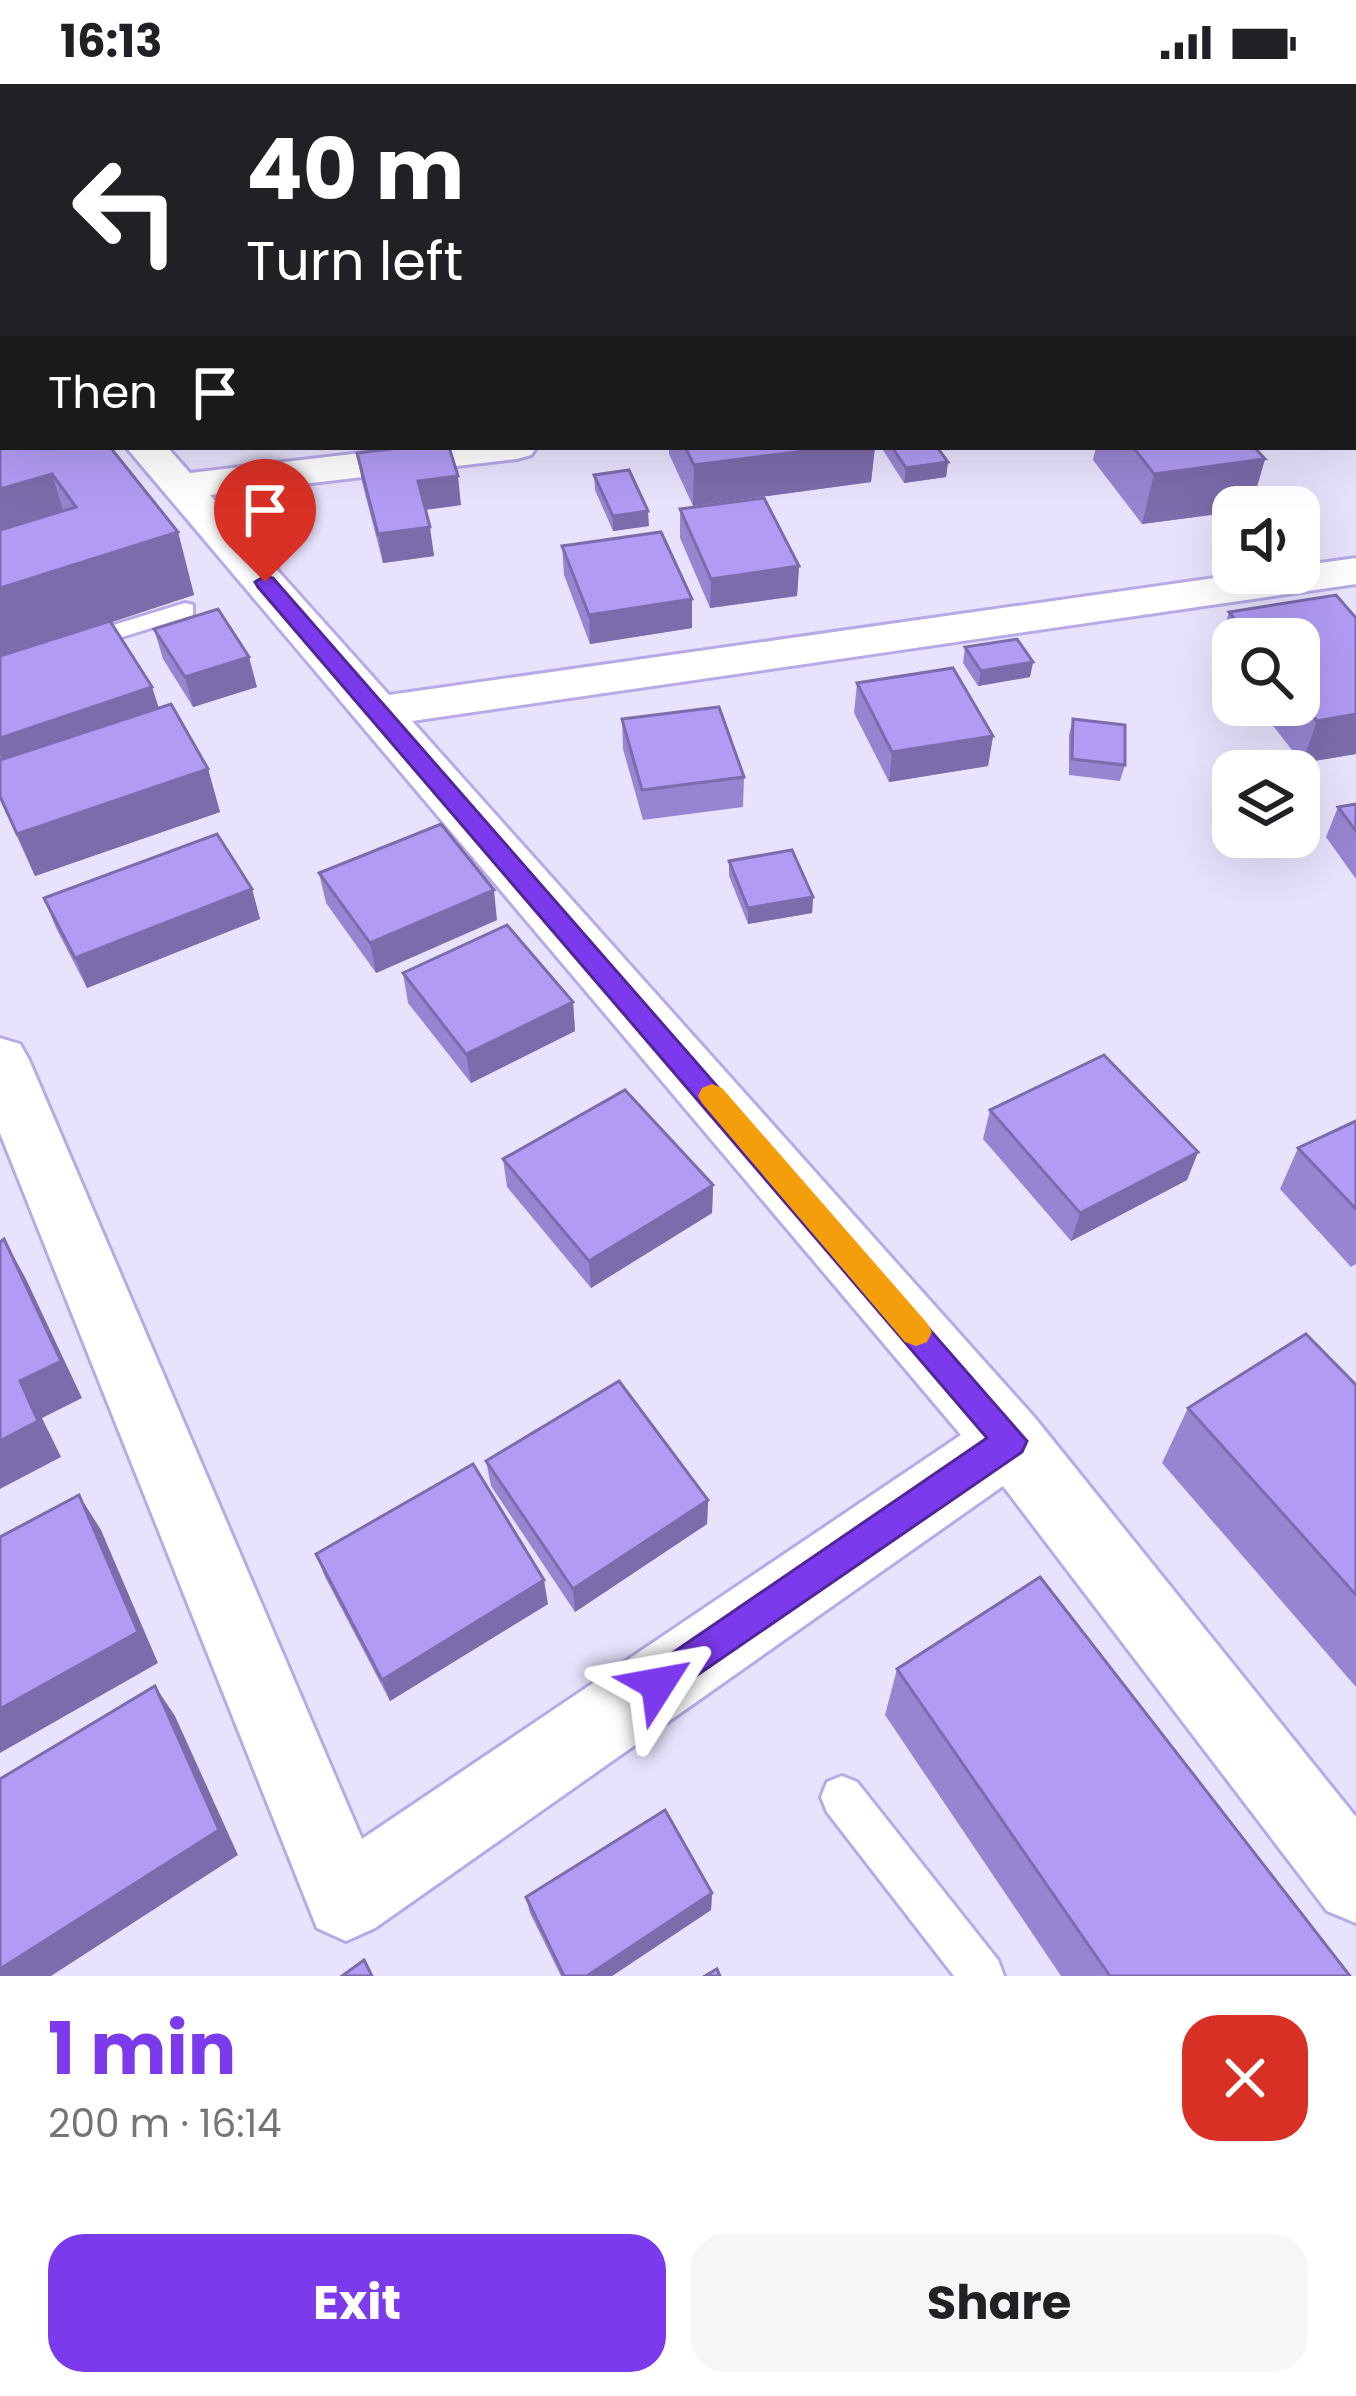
<!DOCTYPE html>
<meta charset="utf-8">
<style>
:root{--surface:#fff;--page:#f6f6f6;--text:#202124;--muted:#757577;--accent:#7c3aed}
body{margin:0;font-family:Poppins,sans-serif;background:var(--page);color:var(--text);height:100vh;display:flex;flex-direction:column;font-size:45px;white-space:nowrap}
*{box-sizing:border-box;margin:0}
p{font-size:39px;color:var(--muted)}
.icon{flex:none;width:66px;height:66px;fill:none;stroke:currentColor;stroke-width:2;stroke-linecap:round;stroke-linejoin:round}
.map{position:relative;height:1892px;overflow:hidden}
.details{display:flex;flex-direction:column;background:var(--surface);flex:1}
.details>*{flex:none}
.hud{position:absolute;left:0px;top:0px;width:1356px;height:366px;box-shadow:0 12px 48px #0002;background:#202124;color:#fff;overflow:hidden}
.tools{position:absolute;left:1212px;top:402px;display:grid;gap:24px}
.tools a{display:grid;place-items:center;width:108px;height:108px;border-radius:24px;background:var(--surface);box-shadow:0 12px 48px #0002;font-size:60px}
.pin{position:absolute;display:grid;place-items:center;width:102px;height:102px;color:#fff;margin:-123px -51px;border-radius:50% 50% 50% 0;rotate:-45deg;box-shadow:0 0 12px #0007}
.pin .icon{rotate:45deg}
.me{position:absolute;width:132px;margin:-66px;rotate:56deg;stroke-linejoin:round;filter:drop-shadow(0 0 9px #0008)}
.turn{display:flex;align-items:center;gap:42px;height:252px;padding:0 48px;font-size:54px}
.turn .icon{width:156px;height:156px;stroke-width:2.5}
.turn b{display:block;font-size:84px;line-height:102px}
.then{display:flex;align-items:center;height:114px;padding:0 48px;background:#0003;gap:24px;font-size:45px}
.round{display:grid;place-items:center;flex:none;width:126px;height:126px;border-radius:36px;background:var(--page)}
.overview{display:flex;align-items:center;justify-content:space-between;height:204px;padding:0 48px}
h1{font-size:72px;font-weight:700;line-height:90px;color:var(--accent)}
.cta{display:flex;gap:24px;margin-top:auto;padding:24px 48px}
.cta a{flex:1;height:138px;border-radius:36px;background:var(--accent);color:#fff;font-size:48px;font-weight:700;line-height:138px;text-align:center}
.cta a+a{background:var(--page);color:var(--text)}
.status{display:flex;justify-content:space-between;align-items:center;height:84px;padding:0 60px;background:var(--surface);direction:ltr}
.status svg{height:33px;fill:currentColor}
.map>svg:first-child{display:block}
</style>
<div class="status"><b>16:13</b><svg viewBox="0 0 49 12"><path d="M0 12V9h3v3zM5 12V6h3v6zM10 12V3h3v9zM15 12V0h3v12zM26 1h20v11H26zM47 4h2v5h-2z"/></svg></div>
<div class="map">
<svg width="1356" height="1892" viewBox="0 0 1356 1892">
<rect width="100%" height="100%" fill="#e8e3fd"/>
<g fill="none" stroke-linecap="round" stroke-linejoin="round">
<!-- service casing -->
<g stroke="#b8aae8" stroke-width="6">
<g id="service">
<path d="M 185,519 L 193,521 L 193,531 L 0,591 L 0,576 Z"/>
<path d="M 842,1692 L 857,1698 L 998,1876 L 1004,1892 L 954,1892 L 827,1728 L 821,1713 L 827,1698 Z"/>
</g>
</g>
<!-- minor casing -->
<g stroke="#b8aae8" stroke-width="6">
<g id="minor">
<path d="M 1356,60 L 1356,79 L 1353,80 L 1353,61 Z"/>
<path d="M 126,363 L 167,363 L 190,389 L 413,363 L 537,363 L 531,371 L 517,375 L 210,411 L 389,611 L 1250,489 L 1299,489 L 1299,482 L 1356,474 L 1356,500 L 412,637 L 1035,1334 L 1356,1733 L 1356,1839 L 1327,1827 L 1003,1402 L 375,1844 L 346,1857 L 317,1844 L 0,1049 L 0,954 L 20,960 L 29,976 L 362,1755 L 961,1351 Z"/>
</g>
</g>
<!-- service -->
<use href="#service" fill="#fff" fill-rule="evenodd"/>
<!-- minor -->
<use href="#minor" fill="#fff" fill-rule="evenodd"/>
</g>
<!-- wall -->
<g fill="#9885d2">
<path d="M 600,0 L 773,0 L 779,3 L 603,3 Z"/>
<path d="M 920,0 L 967,0 L 957,3 L 927,3 Z"/>
<path d="M 1356,78 L 1356,160 L 1353,159 L 1353,79 Z"/>
<path d="M 0,354 L 178,448 L 194,511 L 111,538 L 152,603 L 159,624 L 208,685 L 220,728 L 35,792 L 0,716 Z"/>
<path d="M 669,363 L 875,363 L 871,398 L 693,422 L 669,370 Z"/>
<path d="M 881,363 L 937,363 L 948,378 L 946,393 L 904,399 Z"/>
<path d="M 1096,363 L 1254,363 L 1265,375 L 1251,423 L 1233,423 L 1233,428 L 1142,440 L 1093,376 Z"/>
<path d="M 357,369 L 461,421 L 426,426 L 434,472 L 383,479 L 362,398 Z"/>
<path d="M 594,391 L 649,442 L 613,447 L 595,406 Z"/>
<path d="M 680,425 L 799,482 L 797,512 L 710,524 L 680,454 Z"/>
<path d="M 562,462 L 692,515 L 692,544 L 590,560 L 564,491 Z"/>
<path d="M 1229,528 L 1356,534 L 1356,670 L 1302,679 L 1257,621 L 1299,621 L 1299,555 L 1233,555 L 1233,591 L 1217,570 Z"/>
<path d="M 154,545 L 257,603 L 193,623 L 163,575 Z"/>
<path d="M 965,563 L 1033,578 L 1030,593 L 978,602 L 963,579 Z"/>
<path d="M 857,599 L 993,652 L 988,682 L 889,698 L 854,629 Z"/>
<path d="M 622,635 L 744,693 L 743,723 L 643,736 L 623,665 Z"/>
<path d="M 1073,635 L 1125,681 L 1120,697 L 1069,691 L 1069,651 Z"/>
<path d="M 1356,720 L 1356,795 L 1326,753 L 1338,723 Z"/>
<path d="M 729,777 L 813,813 L 812,829 L 748,840 L 729,792 Z"/>
<path d="M 319,789 L 497,836 L 376,889 L 326,819 Z"/>
<path d="M 252,805 L 260,835 L 87,904 L 56,844 L 44,814 Z"/>
<path d="M 403,889 L 573,918 L 575,947 L 471,999 L 408,919 Z"/>
<path d="M 990,1026 L 1198,1068 L 1187,1096 L 1071,1157 L 983,1055 Z"/>
<path d="M 1356,1037 L 1356,1180 L 1351,1183 L 1280,1105 L 1298,1064 Z"/>
<path d="M 503,1075 L 713,1101 L 712,1129 L 591,1204 L 507,1103 Z"/>
<path d="M 1356,1301 L 1356,1603 L 1162,1379 L 1188,1324 Z"/>
<path d="M 486,1377 L 708,1416 L 707,1440 L 575,1528 L 491,1402 Z"/>
<path d="M 316,1470 L 548,1520 L 390,1617 L 325,1493 Z"/>
<path d="M 897,1585 L 1350,1892 L 1061,1892 L 885,1631 Z"/>
<path d="M 712,1809 L 711,1826 L 612,1892 L 561,1892 L 530,1829 L 526,1813 Z"/>
</g>
<!-- shaded-wall -->
<g fill="#7c6cab">
<path d="M 939,0 L 967,0 L 957,3 L 939,3 Z"/>
<path d="M 1356,200 L 1356,217 L 1353,226 L 1353,201 Z"/>
<path d="M 835,363 L 875,363 L 871,398 L 693,422 L 694,381 Z"/>
<path d="M 1265,375 L 1251,423 L 1233,423 L 1233,428 L 1142,440 L 1154,390 Z"/>
<path d="M 948,378 L 946,393 L 904,399 L 906,384 Z"/>
<path d="M 52,390 L 71,452 L 0,474 L 0,405 Z"/>
<path d="M 458,392 L 461,421 L 422,426 L 418,397 Z"/>
<path d="M 648,427 L 649,442 L 613,447 L 613,432 Z"/>
<path d="M 430,443 L 434,472 L 383,479 L 378,450 Z"/>
<path d="M 178,448 L 194,511 L 0,575 L 0,504 Z"/>
<path d="M 799,482 L 797,512 L 710,524 L 711,495 Z"/>
<path d="M 692,515 L 692,544 L 590,560 L 589,531 Z"/>
<path d="M 249,573 L 257,603 L 193,623 L 185,593 Z"/>
<path d="M 1033,578 L 1030,593 L 978,602 L 981,587 Z"/>
<path d="M 152,603 L 165,645 L 11,698 L 0,670 L 0,654 Z"/>
<path d="M 1356,630 L 1356,670 L 1302,679 L 1317,637 Z"/>
<path d="M 993,652 L 988,682 L 889,698 L 892,668 Z"/>
<path d="M 208,685 L 220,728 L 35,792 L 17,750 Z"/>
<path d="M 252,805 L 260,835 L 87,904 L 75,874 Z"/>
<path d="M 494,806 L 497,836 L 376,889 L 370,859 Z"/>
<path d="M 813,813 L 812,829 L 748,840 L 748,824 Z"/>
<path d="M 573,918 L 575,947 L 471,999 L 466,970 Z"/>
<path d="M 1198,1068 L 1187,1096 L 1071,1157 L 1080,1129 Z"/>
<path d="M 713,1101 L 712,1129 L 591,1204 L 589,1177 Z"/>
<path d="M 4,1155 L 26,1195 L 82,1314 L 42,1334 L 61,1373 L 0,1405 L 0,1357 L 20,1297 Z"/>
<path d="M 79,1411 L 101,1446 L 158,1579 L 0,1669 L 0,1625 Z"/>
<path d="M 708,1416 L 707,1440 L 575,1528 L 573,1505 Z"/>
<path d="M 544,1496 L 548,1520 L 390,1617 L 382,1596 Z"/>
<path d="M 155,1602 L 175,1632 L 238,1771 L 51,1892 L 0,1892 L 0,1885 Z"/>
<path d="M 712,1809 L 711,1826 L 612,1892 L 587,1892 Z"/>
</g>
<!-- building -->
<g fill="#b19bf4" stroke="#7c6cab" stroke-width="3">
<path d="M 694,0 L 773,0 L 779,3 L 700,3 Z"/>
<path d="M 807,0 L 868,0 L 875,3 L 813,3 Z"/>
<path d="M 1180,0 L 1273,0 L 1270,3 L 1177,3 Z"/>
<path d="M 1353,91 L 1356,93 L 1356,130 L 1353,128 Z"/>
<path d="M 3,353 L 3,363 L 110,363 L 178,448 L 0,504 L 0,446 L 76,423 L 52,390 L 0,405 L 0,354 Z"/>
<path d="M 407,363 L 449,363 L 458,392 L 418,397 L 430,443 L 378,450 L 357,369 Z"/>
<path d="M 685,363 L 835,363 L 694,381 Z"/>
<path d="M 892,363 L 937,363 L 948,378 L 906,384 Z"/>
<path d="M 1133,363 L 1254,363 L 1265,375 L 1154,390 Z"/>
<path d="M 629,386 L 648,427 L 613,432 L 594,391 Z"/>
<path d="M 764,414 L 799,482 L 711,495 L 680,425 Z"/>
<path d="M 661,448 L 692,515 L 589,531 L 562,462 Z"/>
<path d="M 1336,511 L 1356,534 L 1356,630 L 1317,637 L 1299,614 L 1299,555 L 1251,555 L 1229,528 Z"/>
<path d="M 218,525 L 249,573 L 185,593 L 154,545 Z"/>
<path d="M 110,537 L 152,603 L 0,654 L 0,572 Z"/>
<path d="M 1017,555 L 1033,578 L 981,587 L 965,563 Z"/>
<path d="M 953,584 L 993,652 L 892,668 L 857,599 Z"/>
<path d="M 171,620 L 208,685 L 17,750 L 0,712 L 0,676 Z"/>
<path d="M 719,623 L 744,693 L 642,706 L 622,635 Z"/>
<path d="M 1073,635 L 1125,641 L 1125,681 L 1072,675 Z"/>
<path d="M 1356,720 L 1356,747 L 1338,723 Z"/>
<path d="M 441,740 L 494,806 L 370,859 L 319,789 Z"/>
<path d="M 217,750 L 252,805 L 75,874 L 44,814 Z"/>
<path d="M 792,766 L 813,813 L 748,824 L 729,777 Z"/>
<path d="M 507,841 L 573,918 L 466,970 L 403,889 Z"/>
<path d="M 1104,971 L 1198,1068 L 1080,1129 L 990,1026 Z"/>
<path d="M 625,1006 L 713,1101 L 589,1177 L 503,1075 Z"/>
<path d="M 1356,1037 L 1356,1125 L 1298,1064 Z"/>
<path d="M 4,1155 L 61,1277 L 20,1297 L 38,1337 L 0,1357 L 0,1158 Z"/>
<path d="M 1306,1250 L 1356,1301 L 1356,1511 L 1188,1324 Z"/>
<path d="M 619,1297 L 708,1416 L 573,1505 L 486,1377 Z"/>
<path d="M 473,1380 L 544,1496 L 382,1596 L 316,1470 Z"/>
<path d="M 79,1411 L 138,1548 L 0,1625 L 0,1453 Z"/>
<path d="M 1040,1493 L 1350,1892 L 1110,1892 L 897,1585 Z"/>
<path d="M 155,1602 L 219,1746 L 0,1885 L 0,1695 Z"/>
<path d="M 665,1726 L 712,1809 L 587,1892 L 564,1892 L 526,1813 Z"/>
<path d="M 364,1876 L 372,1892 L 342,1892 Z"/>
<path d="M 717,1885 L 720,1892 L 705,1892 Z"/>
</g>
<!-- route -->
<path fill="#7c3aed" stroke="#51269a" stroke-width="3" d="M 265,492 L 273,494 L 1027,1357 L 1022,1368 L 658,1618 L 646,1613 L 640,1600 L 646,1587 L 987,1354 L 258,503 L 255,498 Z"/>
<!-- slow -->
<path fill="#f59e0b" d="M 712,1000 L 722,1004 L 927,1239 L 932,1248 L 927,1258 L 916,1262 L 905,1258 L 702,1019 L 698,1012 L 702,1004 Z"/>
</svg>
<div class="tools">
<a><svg class="icon" aria-label="sound" viewBox="0 0 24 24"><path d="M4 9h4l5-4v14l-5-4H4zM17 9q2 3 0 6"/></svg></a>
<a><svg class="icon" aria-label="search" viewBox="0 0 24 24"><circle cx="10" cy="10" r="6"/><path d="M15 15l6 6"/></svg></a>
<a><svg class="icon" aria-label="layers" viewBox="0 0 24 24"><path d="M12 4l9 5-9 5-9-5zM3 14l9 5 9-5"/></svg></a>
</div>
<div class="pin" style="left:265px;top:498px;background:#d93025"><svg class="icon" aria-label="arrive" viewBox="0 0 24 24"><path d="M6 21V4h12l-3 4 3 4H6"/></svg></div>
<svg class="me" style="left:658px;top:1600px" viewBox="-20 -20 40 40"><path d="M0-17L14 15 0 8-14 15z" fill="#7c3aed" stroke="#fff" stroke-width="4"/></svg>
<div class="hud">
<div class="turn"><svg class="icon" aria-label="left" viewBox="0 0 24 24"><path d="M17 20v-9H6M10 6l-5 5 5 5"/></svg><div><b>40 m</b>Turn left</div></div>
<div class="then">Then<svg class="icon" aria-label="arrive" viewBox="0 0 24 24"><path d="M6 21V4h12l-3 4 3 4H6"/></svg></div>
</div>
</div>
<section class="details">
<div class="overview"><div><h1>1 min</h1><p>200 m · 16:14</p></div><a class="round" style="background:#d93025;color:#fff"><svg class="icon" aria-label="close" viewBox="0 0 24 24"><path d="M6 6l12 12M18 6L6 18"/></svg></a></div>
<div class="cta"><a>Exit</a><a>Share</a></div>
</section>
